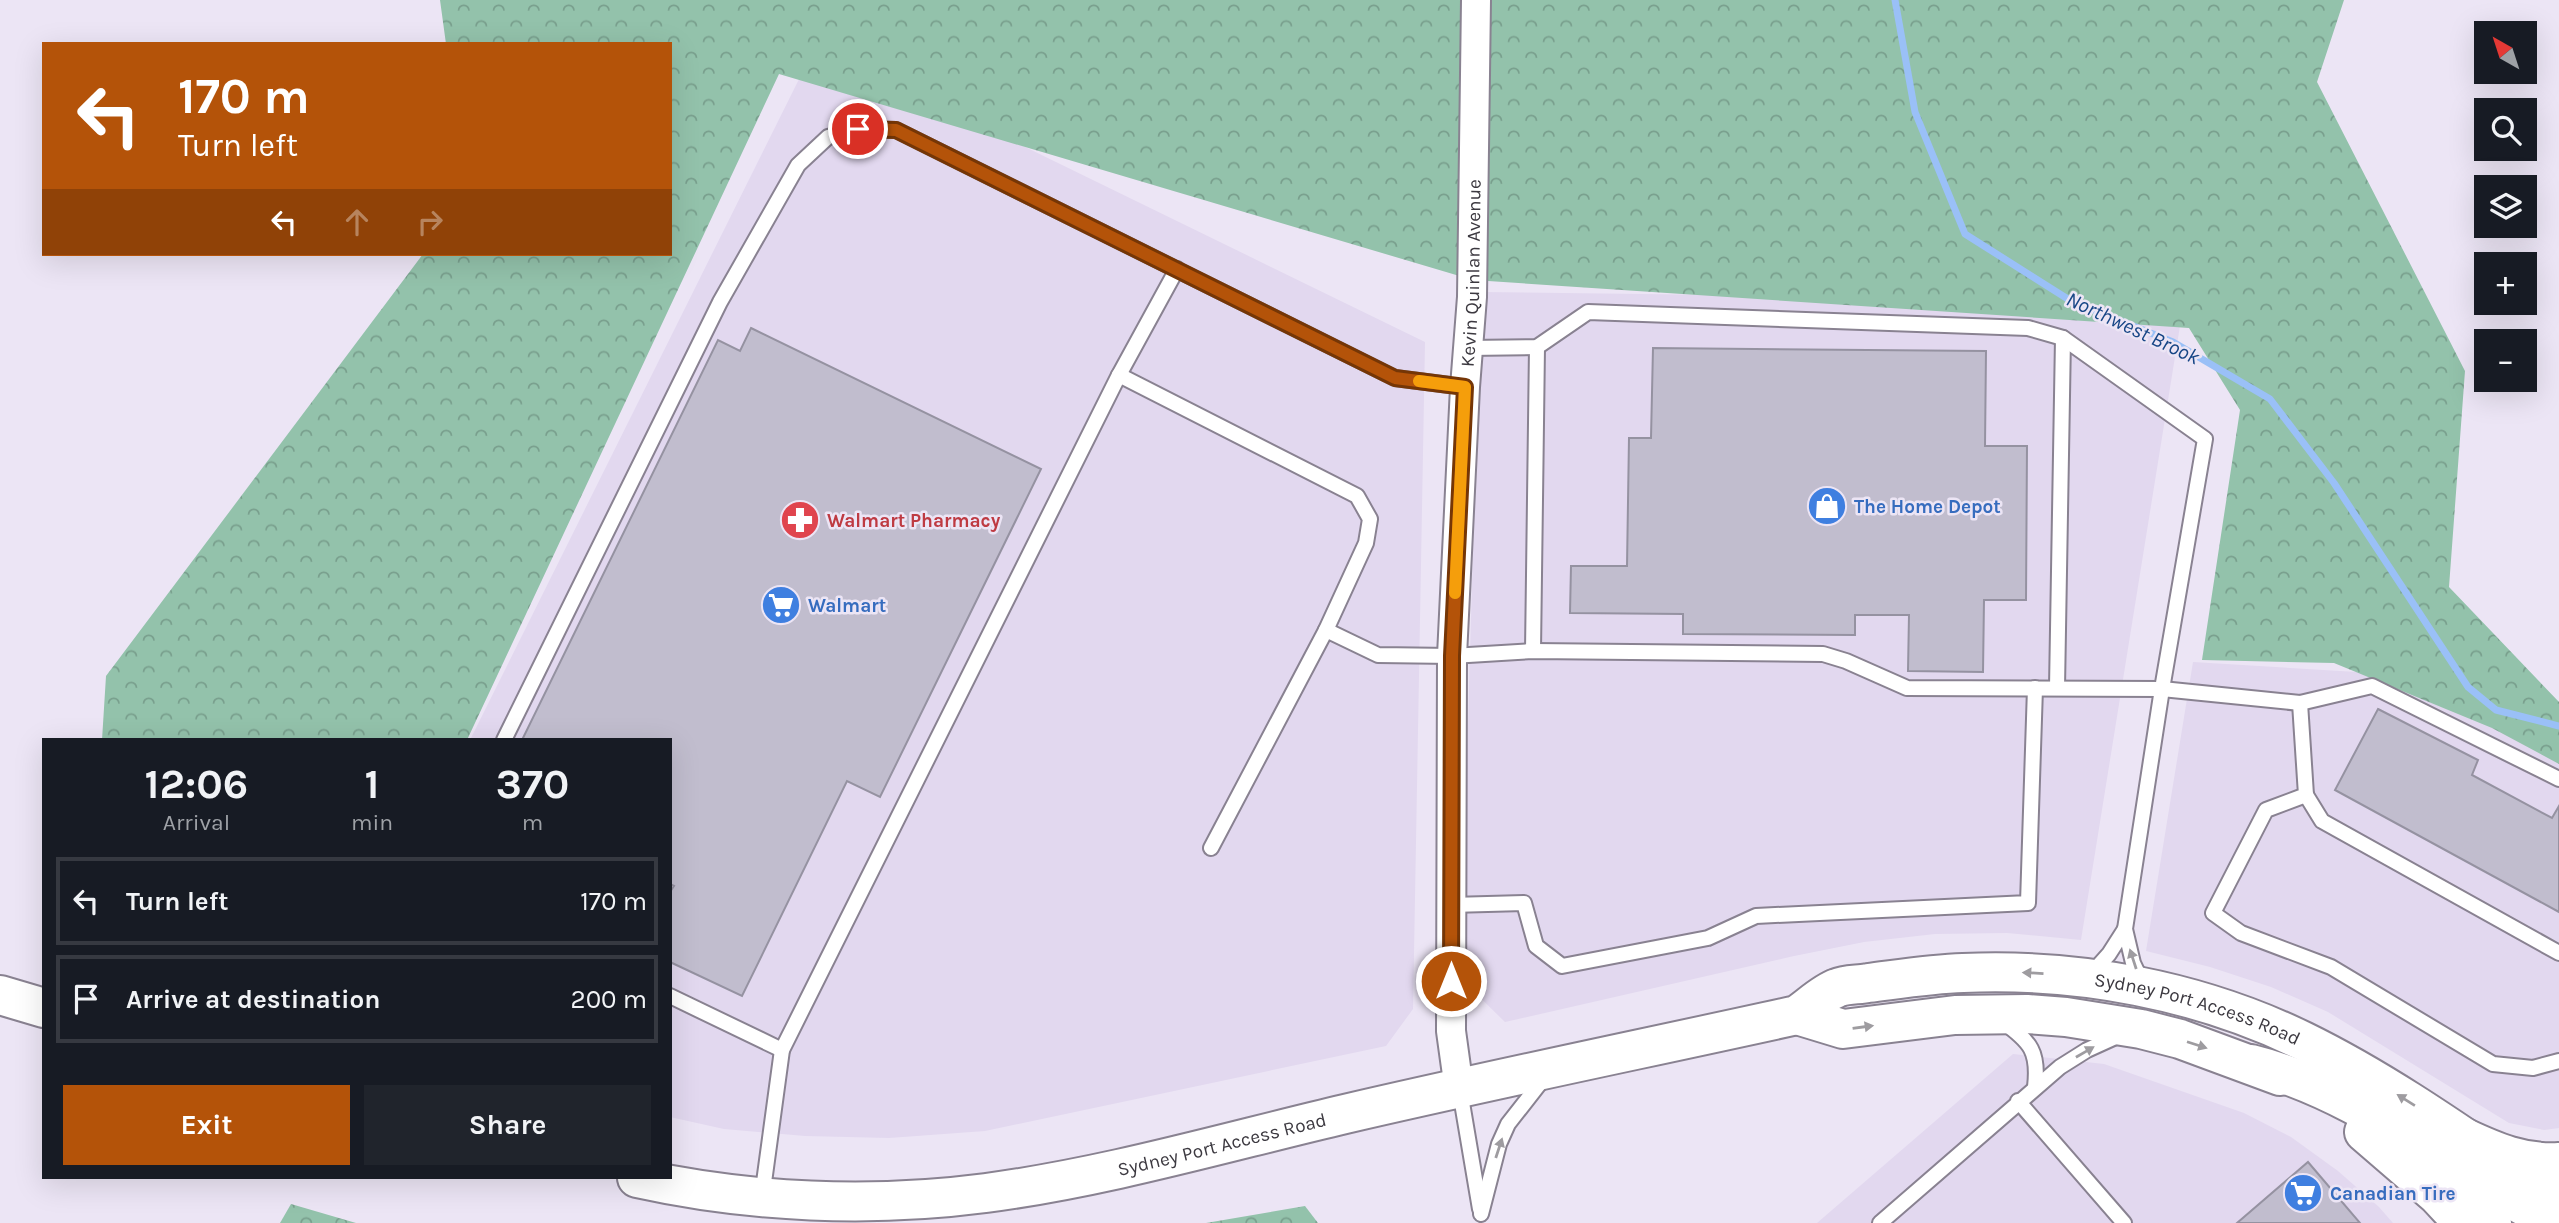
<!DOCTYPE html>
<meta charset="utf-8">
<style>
:root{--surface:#171b24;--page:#20242c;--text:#f1f3f6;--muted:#9ea1a6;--line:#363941;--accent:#b45309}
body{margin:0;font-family:Karla,sans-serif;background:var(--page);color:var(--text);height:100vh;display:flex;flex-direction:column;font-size:26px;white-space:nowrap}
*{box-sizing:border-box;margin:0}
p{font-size:23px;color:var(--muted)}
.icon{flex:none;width:38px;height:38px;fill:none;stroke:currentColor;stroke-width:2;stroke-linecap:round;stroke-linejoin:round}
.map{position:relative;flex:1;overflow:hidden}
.panel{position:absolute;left:42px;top:738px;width:630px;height:441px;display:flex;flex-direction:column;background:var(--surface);border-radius:0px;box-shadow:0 7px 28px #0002}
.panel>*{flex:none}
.banner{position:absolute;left:42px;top:42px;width:630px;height:214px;border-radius:0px;box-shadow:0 7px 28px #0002;background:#b45309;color:#fff;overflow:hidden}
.needle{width:46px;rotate:321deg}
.buttons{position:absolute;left:2474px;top:21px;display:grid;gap:14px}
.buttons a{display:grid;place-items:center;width:63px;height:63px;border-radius:0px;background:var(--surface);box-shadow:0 7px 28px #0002;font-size:35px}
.pin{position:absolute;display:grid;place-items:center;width:60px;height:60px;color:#fff;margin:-30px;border:4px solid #fff;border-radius:50%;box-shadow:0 2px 7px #0007}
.me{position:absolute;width:77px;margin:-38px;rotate:0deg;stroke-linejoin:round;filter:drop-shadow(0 0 5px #0008)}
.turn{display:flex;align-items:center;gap:24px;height:147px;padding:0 21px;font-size:32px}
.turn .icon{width:91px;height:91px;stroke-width:2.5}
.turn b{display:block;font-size:49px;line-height:60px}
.lanes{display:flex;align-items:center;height:66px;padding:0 21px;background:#0003;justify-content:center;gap:35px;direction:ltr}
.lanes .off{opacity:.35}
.eta{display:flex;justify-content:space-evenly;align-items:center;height:119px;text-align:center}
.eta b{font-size:42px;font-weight:700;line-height:49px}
.primary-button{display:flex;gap:14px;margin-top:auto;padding:14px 21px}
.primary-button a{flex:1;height:80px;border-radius:0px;background:var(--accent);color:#fff;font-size:28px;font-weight:700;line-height:80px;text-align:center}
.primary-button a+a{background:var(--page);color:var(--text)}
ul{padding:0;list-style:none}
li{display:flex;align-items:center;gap:21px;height:88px;margin:0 14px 10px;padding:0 7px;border:4px solid var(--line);border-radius:0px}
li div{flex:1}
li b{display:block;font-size:26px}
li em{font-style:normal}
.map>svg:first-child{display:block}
</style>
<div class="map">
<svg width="2559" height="1223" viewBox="0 0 2559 1223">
<defs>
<pattern id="forest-crowns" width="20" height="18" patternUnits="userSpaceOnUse" patternTransform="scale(1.75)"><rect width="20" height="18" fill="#93c2ab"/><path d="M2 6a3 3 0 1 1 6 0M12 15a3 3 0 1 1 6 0" fill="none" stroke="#799f8d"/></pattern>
</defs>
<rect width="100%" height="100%" fill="#ece5f5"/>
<!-- built -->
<g fill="#e2d8ef">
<path d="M 816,45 L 1425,342 L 1413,1009 L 1386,1046 L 985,1131 L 889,1138 L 805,1136 L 724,1129 L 670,1117 L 670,740 L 470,740 Z"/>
<path d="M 1480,292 L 2184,301 L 2081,940 L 2007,933 L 1935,934 L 1864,942 L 1794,956 L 1505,1022 L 1461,979 Z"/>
<path d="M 2193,662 L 2373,673 L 2559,758 L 2559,1128 L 2544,1130 L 2509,1123 L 2328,1012 L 2271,987 L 2210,967 L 2146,951 Z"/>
<path d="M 2013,1054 L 2104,1064 L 2244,1113 L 2291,1137 L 2338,1171 L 2379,1207 L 2393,1223 L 1817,1223 Z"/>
</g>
<!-- forest -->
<g fill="url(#forest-crowns)">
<path d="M 440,0 L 2344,0 L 2317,82 L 2465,371 L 2449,587 L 2559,702 L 2559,764 L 2492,728 L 2334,663 L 2202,660 L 2240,410 L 2189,328 L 1473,280 L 779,74 L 467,740 L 102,740 L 106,676 L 423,254 L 670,254 L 670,44 L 446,44 Z"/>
<path d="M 291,1204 L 356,1223 L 280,1223 Z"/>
<path d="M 1305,1206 L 1318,1223 L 1206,1223 Z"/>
</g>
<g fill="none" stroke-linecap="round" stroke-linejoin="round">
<!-- stream -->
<path stroke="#9ac0f7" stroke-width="7" d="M 1895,0 L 1915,112 L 1965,234 L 2071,301 L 2173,342 L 2270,399 L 2334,483 L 2468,687 L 2496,710 L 2559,726"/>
</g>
<!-- building -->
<g fill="#c1bdce" stroke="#9592a1" stroke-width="2">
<path d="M 751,328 L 1041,469 L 880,797 L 847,781 L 742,996 L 670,962 L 670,892 L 674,886 L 670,884 L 670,740 L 522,740 L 718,340 L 740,351 Z"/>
<path d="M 1653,348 L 1986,351 L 1985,446 L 2027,446 L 2026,600 L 1984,600 L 1983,672 L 1908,671 L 1909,615 L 1855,615 L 1855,635 L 1683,634 L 1683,614 L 1570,613 L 1571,566 L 1627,566 L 1629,438 L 1651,438 Z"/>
<path d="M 2378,709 L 2478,760 L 2472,775 L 2552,818 L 2559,806 L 2559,912 L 2335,790 Z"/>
<path d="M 2308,1162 L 2360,1223 L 2237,1223 Z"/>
</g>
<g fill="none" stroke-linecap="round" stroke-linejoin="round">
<!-- service casing -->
<g stroke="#898291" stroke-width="18">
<g id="service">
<path d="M 1468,348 L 1537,347 L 1588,312 L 2028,328 L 2063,338 L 2205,439 L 2162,689 L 2125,929 L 2133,963 L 2143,984"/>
<path d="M 1119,375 L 1357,496 L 1370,519 L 1366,543 L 1326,630"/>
<path d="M 1533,651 L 1537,347"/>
<path d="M 2057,688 L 2063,338"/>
<path d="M 2300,703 L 2306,795 L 2266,810 L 2213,913 L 2241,933 L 2331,967 L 2493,1064 L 2533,1068 L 2559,1061"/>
<path d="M 504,740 L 720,302 L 798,165 L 828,137 L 858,129 L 896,130 L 1395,378 L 1465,387"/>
<path d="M 2306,795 L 2322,821 L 2559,953"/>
<path d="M 1211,848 L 1326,630 L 1378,655 L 1452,656 L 1533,651 L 1823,654 L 1846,661 L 1907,688 L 2162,689 L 2300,703 L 2372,686 L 2559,779"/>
<path d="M 1451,905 L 1524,903 L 1536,946 L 1562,966 L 1708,938 L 1756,916 L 2028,903 L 2035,688"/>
<path d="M 2092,973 L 2109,954 L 2125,929"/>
<path d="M 670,996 L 782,1050"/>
<path d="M 2003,1022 C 2031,1042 2039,1052 2035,1087"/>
<path d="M 1460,1091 L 1480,1209"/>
<path d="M 2018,1101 L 2124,1223"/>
<path d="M 762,1197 L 782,1050 L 1119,375 L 1177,269"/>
<path d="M 1481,1214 L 1499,1144 L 1508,1124 L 1544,1078"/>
<path d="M 1880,1223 L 2060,1067 L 2087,1050 L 2120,1035"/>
</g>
</g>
<!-- minor casing -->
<g stroke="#898291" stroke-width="32">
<g id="minor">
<path id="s1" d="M 1459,1089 L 1451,1031 L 1452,656 L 1465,387 L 1472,297 L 1476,0"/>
</g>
</g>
<!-- secondary casing -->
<g stroke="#898291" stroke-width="42">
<g id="secondary">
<path d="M 0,995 L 44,1008"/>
<path d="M 1797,1015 L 1843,1029 L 1955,1015 L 2027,1014 L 2066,1017 L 2141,1029 L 2180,1039 L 2280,1076"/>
<path d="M 2429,1168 L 2492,1223"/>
<path id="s2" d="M 637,1178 C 750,1203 871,1208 986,1193 C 1107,1177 1226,1142 1345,1114 C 1495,1079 1647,1048 1797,1015 C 1809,1007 1823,993 1837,988 C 1846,984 1859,985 1868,983 C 1900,979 1931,974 1963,973 C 2079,968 2198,990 2303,1041 C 2393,1085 2476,1146 2559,1202"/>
</g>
</g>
<!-- primary casing -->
<g stroke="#898291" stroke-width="42">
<g id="primary">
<path d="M 2251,1064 C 2363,1092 2454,1173 2556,1223"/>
<path d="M 2364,1132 L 2437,1195 L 2463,1223"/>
<path d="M 2463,1137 C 2495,1152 2523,1164 2559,1162"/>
</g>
</g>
<!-- service -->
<use href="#service" stroke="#fff" stroke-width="14"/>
<!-- minor -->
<use href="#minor" stroke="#fff" stroke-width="28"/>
<!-- secondary -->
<use href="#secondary" stroke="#fff" stroke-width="38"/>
<!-- primary -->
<use href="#primary" stroke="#fff" stroke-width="38"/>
</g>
<!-- one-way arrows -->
<defs><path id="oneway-solid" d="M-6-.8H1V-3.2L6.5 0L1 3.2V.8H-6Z" transform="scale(1.75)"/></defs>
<g fill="#9e9ca0">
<use href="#oneway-solid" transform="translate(2133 959) rotate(-108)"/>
<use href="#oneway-solid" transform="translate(2033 973) rotate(-177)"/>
<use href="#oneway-solid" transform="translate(1863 1027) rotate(-8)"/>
<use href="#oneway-solid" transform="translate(2197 1045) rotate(18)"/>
<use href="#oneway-solid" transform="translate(2085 1052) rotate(-30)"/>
<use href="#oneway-solid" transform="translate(2406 1100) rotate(-148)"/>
<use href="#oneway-solid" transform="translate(1499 1148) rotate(-72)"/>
</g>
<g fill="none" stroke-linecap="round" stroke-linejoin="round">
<!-- route casing -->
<g stroke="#753606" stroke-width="18">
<path id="route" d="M 858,129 L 896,130 L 1395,378 L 1465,387 L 1452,656 L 1451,981"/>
</g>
<!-- route -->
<use href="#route" stroke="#b45309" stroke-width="12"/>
<!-- slow -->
<path stroke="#f59e0b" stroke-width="12" d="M 1419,381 L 1465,387 L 1455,593"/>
</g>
<!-- icons -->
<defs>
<g id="shop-disc" transform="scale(2.0125)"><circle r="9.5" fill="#3f7fe0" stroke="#ece5f5"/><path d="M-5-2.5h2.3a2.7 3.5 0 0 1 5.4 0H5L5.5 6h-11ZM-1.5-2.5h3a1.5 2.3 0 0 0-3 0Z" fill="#fff"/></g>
<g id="pharmacy-disc" transform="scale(2.0125)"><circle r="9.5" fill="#e0444e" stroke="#ece5f5"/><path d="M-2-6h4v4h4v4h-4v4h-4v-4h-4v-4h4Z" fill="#fff"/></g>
<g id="supermarket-disc" transform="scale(2.0125)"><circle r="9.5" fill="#3f7fe0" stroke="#ece5f5"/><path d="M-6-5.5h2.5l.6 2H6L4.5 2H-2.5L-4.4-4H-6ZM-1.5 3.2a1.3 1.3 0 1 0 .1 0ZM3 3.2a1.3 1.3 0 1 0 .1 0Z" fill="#fff"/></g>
</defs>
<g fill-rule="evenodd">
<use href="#shop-disc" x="1827" y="506"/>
<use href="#pharmacy-disc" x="800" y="520"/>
<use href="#supermarket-disc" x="781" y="605"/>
<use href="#supermarket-disc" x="2303" y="1193"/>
</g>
<g text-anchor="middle" stroke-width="5" stroke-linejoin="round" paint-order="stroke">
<!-- street labels -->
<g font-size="19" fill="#3c3940" stroke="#ece5f5">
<text dy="7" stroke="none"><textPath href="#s1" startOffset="817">Kevin Quinlan Avenue</textPath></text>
<text dy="7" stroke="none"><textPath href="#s2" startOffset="1596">Sydney Port Access Road</textPath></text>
<text dy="7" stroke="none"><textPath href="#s2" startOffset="592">Sydney Port Access Road</textPath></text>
</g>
<!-- shop labels -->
<g font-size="19" font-weight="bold" fill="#366cbe" stroke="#ece5f5" text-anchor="start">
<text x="1854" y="513">The Home Depot</text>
<text x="808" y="612">Walmart</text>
<text x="2330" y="1200">Canadian Tire</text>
</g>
<!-- health labels -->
<g font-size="19" font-weight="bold" fill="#be3a42" stroke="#ece5f5" text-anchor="start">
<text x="827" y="527">Walmart Pharmacy</text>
</g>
<!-- water labels -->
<g font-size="21" font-style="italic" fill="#174686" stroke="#ece5f5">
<text transform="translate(2133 328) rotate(25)" y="7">Northwest Brook</text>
</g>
</g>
</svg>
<div class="buttons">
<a><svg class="needle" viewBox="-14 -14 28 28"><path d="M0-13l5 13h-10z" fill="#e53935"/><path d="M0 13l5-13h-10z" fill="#9ea1a6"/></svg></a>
<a><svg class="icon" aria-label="search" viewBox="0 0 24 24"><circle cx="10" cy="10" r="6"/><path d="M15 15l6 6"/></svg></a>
<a><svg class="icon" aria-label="layers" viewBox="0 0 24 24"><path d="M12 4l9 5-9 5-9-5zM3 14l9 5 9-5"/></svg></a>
<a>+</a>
<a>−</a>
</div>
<div class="pin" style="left:858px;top:129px;background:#d93025"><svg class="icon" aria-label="arrive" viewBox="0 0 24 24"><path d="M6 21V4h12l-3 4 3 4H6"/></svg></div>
<svg class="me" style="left:1451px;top:981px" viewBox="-20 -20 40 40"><circle r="17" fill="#b45309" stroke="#fff" stroke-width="3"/><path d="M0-11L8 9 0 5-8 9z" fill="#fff"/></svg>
<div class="banner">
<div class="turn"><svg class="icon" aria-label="left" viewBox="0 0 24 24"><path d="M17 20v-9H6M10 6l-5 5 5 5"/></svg><div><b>170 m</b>Turn left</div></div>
<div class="lanes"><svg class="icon" aria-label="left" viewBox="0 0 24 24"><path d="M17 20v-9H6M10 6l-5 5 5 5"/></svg><svg class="icon off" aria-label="ahead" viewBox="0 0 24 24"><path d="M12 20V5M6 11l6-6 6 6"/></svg><svg class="icon off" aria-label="right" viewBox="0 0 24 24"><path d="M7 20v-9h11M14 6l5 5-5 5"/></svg></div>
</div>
<section class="panel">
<div class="eta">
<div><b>12:06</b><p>Arrival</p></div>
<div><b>1</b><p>min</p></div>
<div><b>370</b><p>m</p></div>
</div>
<ul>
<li><svg class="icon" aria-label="left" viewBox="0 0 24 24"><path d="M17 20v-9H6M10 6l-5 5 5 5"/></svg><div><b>Turn left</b></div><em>170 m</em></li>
<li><svg class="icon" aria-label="arrive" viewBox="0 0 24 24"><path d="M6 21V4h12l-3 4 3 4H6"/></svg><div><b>Arrive at destination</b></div><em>200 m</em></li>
</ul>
<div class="primary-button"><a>Exit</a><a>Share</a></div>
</section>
</div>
